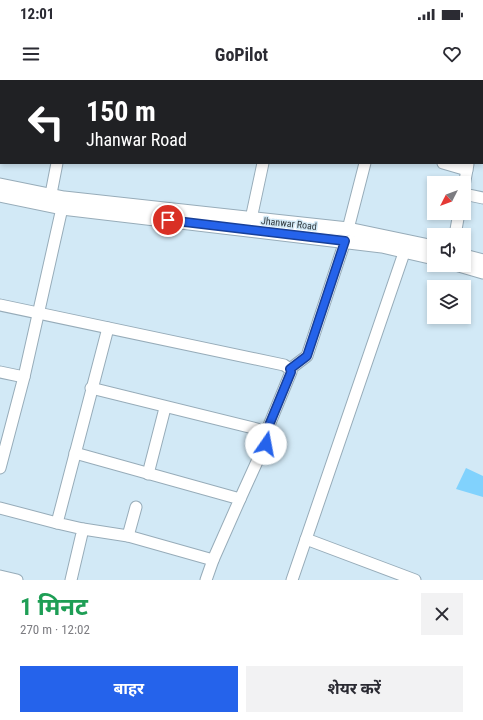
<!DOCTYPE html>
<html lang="hi">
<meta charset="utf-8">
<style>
:root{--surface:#fff;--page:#f2f2f3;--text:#2b2b33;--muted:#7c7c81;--accent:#2563eb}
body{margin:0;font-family:"Roboto Condensed","Noto Sans Devanagari",sans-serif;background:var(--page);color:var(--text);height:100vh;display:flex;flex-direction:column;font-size:15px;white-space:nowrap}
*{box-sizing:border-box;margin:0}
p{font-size:13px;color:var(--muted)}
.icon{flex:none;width:22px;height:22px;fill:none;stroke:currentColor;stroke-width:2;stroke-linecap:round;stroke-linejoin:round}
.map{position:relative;height:500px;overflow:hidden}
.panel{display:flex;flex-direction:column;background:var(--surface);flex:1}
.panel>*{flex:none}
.hud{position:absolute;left:0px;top:0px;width:483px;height:84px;box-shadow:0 2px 6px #0003;background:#202124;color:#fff;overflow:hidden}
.needle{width:26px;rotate:228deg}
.controls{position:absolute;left:427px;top:96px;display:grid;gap:8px}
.controls a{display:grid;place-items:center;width:44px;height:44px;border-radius:0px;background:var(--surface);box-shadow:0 2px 6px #0003;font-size:20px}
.pin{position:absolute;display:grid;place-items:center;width:34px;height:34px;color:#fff;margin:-17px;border:2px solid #fff;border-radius:50%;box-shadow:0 1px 4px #0007}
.me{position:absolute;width:44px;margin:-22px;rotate:12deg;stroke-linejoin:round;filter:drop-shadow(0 0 3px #0008)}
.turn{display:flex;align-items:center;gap:14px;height:84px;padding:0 20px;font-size:18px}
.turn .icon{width:52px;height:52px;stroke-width:2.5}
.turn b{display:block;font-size:28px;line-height:34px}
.round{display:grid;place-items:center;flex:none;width:42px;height:42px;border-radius:0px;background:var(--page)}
.overview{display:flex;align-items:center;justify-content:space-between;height:68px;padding:0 20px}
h1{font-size:24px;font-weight:700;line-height:30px;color:#1e9e55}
.button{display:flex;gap:8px;margin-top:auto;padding:8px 20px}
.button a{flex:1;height:46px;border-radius:0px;background:var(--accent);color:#fff;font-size:16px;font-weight:700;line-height:46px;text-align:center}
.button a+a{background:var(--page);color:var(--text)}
.status{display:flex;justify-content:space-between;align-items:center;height:28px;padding:0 20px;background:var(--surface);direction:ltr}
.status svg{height:11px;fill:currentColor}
header{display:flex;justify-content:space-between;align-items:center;height:52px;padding:0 20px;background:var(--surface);font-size:18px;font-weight:700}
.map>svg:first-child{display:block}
</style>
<div class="status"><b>12:01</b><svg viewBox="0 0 49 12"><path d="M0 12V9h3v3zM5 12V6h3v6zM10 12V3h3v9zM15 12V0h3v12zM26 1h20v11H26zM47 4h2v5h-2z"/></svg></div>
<header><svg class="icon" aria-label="menu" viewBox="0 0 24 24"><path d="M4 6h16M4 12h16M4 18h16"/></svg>GoPilot<svg class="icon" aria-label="heart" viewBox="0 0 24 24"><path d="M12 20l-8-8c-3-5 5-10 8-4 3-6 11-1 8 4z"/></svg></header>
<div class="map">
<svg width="483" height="500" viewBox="0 0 483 500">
<rect width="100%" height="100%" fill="#d2e9f6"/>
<!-- building -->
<path fill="#81d2fd" d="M 466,388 L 483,396 L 483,417 L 456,409 Z"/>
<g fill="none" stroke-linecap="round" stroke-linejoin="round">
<!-- minor casing -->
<g stroke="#97acb9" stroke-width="13">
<g id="minor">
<path d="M 0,0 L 2,1"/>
<path d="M 75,1 L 75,0"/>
<path d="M 186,1 L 187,0"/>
<path d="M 280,1 L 280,0"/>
<path d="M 346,1 L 346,0"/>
<path d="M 382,1 L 382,0"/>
<path d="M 482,15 L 483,10"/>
<path d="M 482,33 L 483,33"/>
<path d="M 443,83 L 467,90"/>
<path d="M 464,106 L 468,84"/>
<path d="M 464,114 L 483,118"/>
<path d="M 49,124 L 57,83"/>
<path d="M 251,139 L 263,83"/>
<path d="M 348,149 L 365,83"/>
<path d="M 455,155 L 459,133"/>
<path d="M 0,225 L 284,285 L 290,289 L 291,292 L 265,355"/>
<path d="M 290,289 L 307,276 L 345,161"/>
<path d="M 0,292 L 24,297"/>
<path d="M 91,308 L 257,349 L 265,355 L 265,364 L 240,419"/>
<path d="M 75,373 L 240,419 L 213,480"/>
<path d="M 0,388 L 24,297 L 62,128"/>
<path d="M 148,394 L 165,328"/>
<path d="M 0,428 L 57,443"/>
<path d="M 83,449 L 128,456 L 213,480 L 206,500"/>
<path d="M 128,456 L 136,427"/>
<path d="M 306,459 L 415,500"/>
<path d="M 0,496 L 17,500"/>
<path d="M 71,500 L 83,449 L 57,443 L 108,248"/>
<path d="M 292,500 L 405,170"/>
</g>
</g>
<!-- tertiary casing -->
<g stroke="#97acb9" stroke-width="15">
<g id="tertiary">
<path d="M 0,105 L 64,118 L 348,149 L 434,167"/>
<path d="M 0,115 L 62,128 L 382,166 L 434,178"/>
<path d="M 464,176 L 483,181"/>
<path d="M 459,185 L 483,192"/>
</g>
</g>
<!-- minor -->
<use href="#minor" stroke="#fff" stroke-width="11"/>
<!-- tertiary -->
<use href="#tertiary" stroke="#fff" stroke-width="13"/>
</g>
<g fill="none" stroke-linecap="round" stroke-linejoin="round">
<!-- route casing -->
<g stroke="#184099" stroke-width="10">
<path id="route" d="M 168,140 L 345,161 L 307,276 L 290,289 L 291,292 L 265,355 L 266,364"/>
</g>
<!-- route -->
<use href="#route" stroke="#2563eb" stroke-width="7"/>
</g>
<g text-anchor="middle" stroke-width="3" stroke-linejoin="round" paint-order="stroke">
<!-- street labels -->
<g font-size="10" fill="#30393e" stroke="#d2e9f6">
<text transform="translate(289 143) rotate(6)" y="4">Jhanwar Road</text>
</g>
</g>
</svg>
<div class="controls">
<a><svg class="needle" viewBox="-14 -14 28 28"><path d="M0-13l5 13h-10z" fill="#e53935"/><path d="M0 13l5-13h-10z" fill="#7c7c81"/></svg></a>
<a><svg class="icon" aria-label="sound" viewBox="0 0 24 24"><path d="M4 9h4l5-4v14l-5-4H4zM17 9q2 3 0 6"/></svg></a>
<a><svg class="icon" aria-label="layers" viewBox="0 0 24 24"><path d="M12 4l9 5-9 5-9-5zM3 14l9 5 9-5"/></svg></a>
</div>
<div class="pin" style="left:168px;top:140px;background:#d93025"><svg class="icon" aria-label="arrive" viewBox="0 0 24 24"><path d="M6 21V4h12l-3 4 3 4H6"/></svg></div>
<svg class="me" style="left:266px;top:364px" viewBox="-20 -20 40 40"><circle r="19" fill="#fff"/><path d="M0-13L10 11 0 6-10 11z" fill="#2563eb"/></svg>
<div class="hud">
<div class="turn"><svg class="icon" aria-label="left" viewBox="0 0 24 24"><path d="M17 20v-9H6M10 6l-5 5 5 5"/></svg><div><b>150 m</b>Jhanwar Road</div></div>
</div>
</div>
<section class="panel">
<div class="overview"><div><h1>1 मिनट</h1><p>270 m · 12:02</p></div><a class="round"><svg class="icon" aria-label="close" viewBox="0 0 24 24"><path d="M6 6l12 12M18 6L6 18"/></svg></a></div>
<div class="button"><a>बाहर</a><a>शेयर करें</a></div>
</section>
